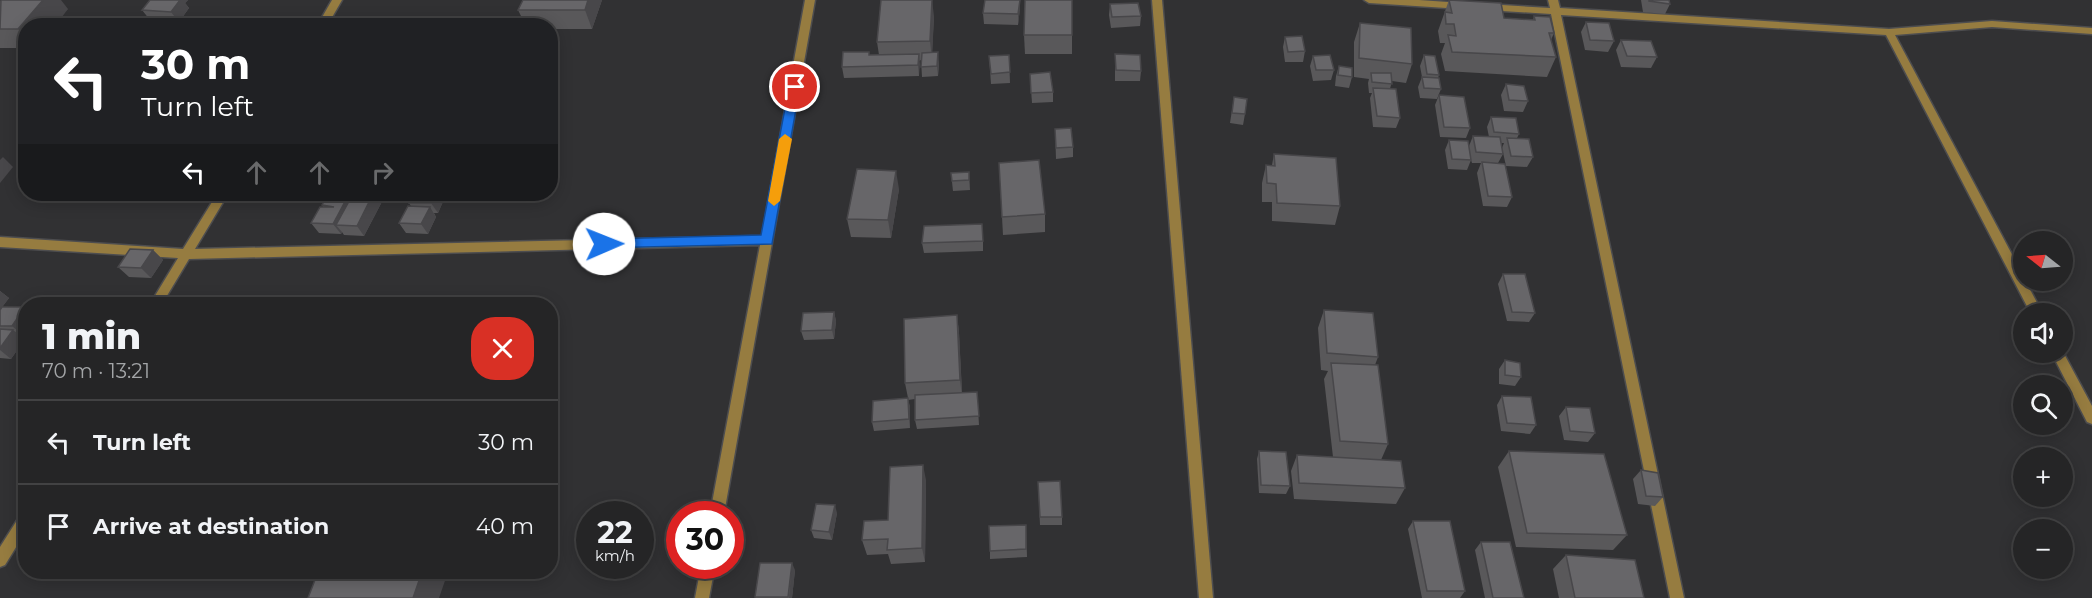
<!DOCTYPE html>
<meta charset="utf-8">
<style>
:root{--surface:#252526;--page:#313132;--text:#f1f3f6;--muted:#a3a5a7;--line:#424243}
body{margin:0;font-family:Montserrat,sans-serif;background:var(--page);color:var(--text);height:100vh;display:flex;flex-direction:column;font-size:22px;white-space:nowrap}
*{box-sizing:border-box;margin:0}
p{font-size:20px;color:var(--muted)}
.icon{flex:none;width:33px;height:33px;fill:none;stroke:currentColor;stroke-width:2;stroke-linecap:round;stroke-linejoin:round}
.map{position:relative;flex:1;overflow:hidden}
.drawer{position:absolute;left:18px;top:297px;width:540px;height:282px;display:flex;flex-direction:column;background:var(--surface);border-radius:24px;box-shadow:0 3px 15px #0003,0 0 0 2px var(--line)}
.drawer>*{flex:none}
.banner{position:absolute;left:18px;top:18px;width:540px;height:183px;border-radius:24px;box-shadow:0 3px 15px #0003,0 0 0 2px var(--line);background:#202124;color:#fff;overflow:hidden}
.needle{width:39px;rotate:287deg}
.fabs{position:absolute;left:2013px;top:231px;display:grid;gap:12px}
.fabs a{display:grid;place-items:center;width:60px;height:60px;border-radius:50%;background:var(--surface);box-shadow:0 3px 15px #0003,0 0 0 2px var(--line);font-size:30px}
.speed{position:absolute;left:576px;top:501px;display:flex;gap:12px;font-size:30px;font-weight:700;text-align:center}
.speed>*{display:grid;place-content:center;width:78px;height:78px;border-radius:50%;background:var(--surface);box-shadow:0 3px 15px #0003,0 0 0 2px var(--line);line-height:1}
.speed small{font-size:15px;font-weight:400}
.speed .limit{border:9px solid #d22;background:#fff;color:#111}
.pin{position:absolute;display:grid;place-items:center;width:51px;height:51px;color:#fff;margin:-26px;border:3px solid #fff;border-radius:50%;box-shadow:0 2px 6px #0007}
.me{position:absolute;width:66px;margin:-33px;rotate:89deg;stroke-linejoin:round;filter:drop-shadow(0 0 4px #0008)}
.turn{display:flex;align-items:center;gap:21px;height:126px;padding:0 24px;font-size:27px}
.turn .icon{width:78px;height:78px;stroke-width:2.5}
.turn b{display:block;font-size:42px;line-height:51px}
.lanes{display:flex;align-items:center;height:57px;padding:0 24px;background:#0003;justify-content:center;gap:30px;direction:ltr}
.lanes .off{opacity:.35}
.round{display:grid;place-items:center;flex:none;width:63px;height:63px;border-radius:24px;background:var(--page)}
.summary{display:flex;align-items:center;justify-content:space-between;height:102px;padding:0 24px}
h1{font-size:36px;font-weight:800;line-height:45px}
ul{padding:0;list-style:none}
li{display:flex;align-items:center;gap:18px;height:84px;padding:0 24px;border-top:2px solid var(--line)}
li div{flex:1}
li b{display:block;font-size:22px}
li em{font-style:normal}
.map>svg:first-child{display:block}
</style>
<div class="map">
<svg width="2092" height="598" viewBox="0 0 2092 598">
<rect width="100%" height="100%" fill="#313133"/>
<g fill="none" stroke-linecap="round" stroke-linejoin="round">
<!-- minor casing -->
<g stroke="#4d4d4f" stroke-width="3">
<g id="minor">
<path d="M 332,0 L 342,0 L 327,26 L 317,26 Z"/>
<path d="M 805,0 L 815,0 L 724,514 L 710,514 L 760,245 L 189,259 L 162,304 L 150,304 L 178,258 L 0,247 L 0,237 L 183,249 L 217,194 L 228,194 L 195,249 L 762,236 Z"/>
<path d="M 1152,0 L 1162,0 L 1213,598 L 1199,598 Z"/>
<path d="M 1364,0 L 1419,0 L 1462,3 L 1467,6 L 1462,9 L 1369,3 Z"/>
<path d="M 1548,0 L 1558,0 L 1560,8 L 1889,29 L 1992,21 L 2092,28 L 2092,34 L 1992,27 L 1895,35 L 2024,277 L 2024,280 L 2025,280 L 2043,314 L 2031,314 L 1886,35 L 1561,15 L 1684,598 L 1670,598 L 1551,14 L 1486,10 L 1481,7 L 1486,4 L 1550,8 Z"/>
<path d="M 2062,350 L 2092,406 L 2092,424 L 2087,422 L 2051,352 L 2062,352 Z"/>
<path d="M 26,512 L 26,531 L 5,565 L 0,567 L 0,547 L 21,514 Z"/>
<path d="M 701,566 L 715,566 L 709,598 L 695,598 Z"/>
</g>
</g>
<!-- minor -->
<use href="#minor" fill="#967c40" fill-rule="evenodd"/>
</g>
<!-- wall -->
<g fill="#59585a">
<path d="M 150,0 L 188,0 L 185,3 L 189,8 L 179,22 L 150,20 L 142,10 Z"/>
<path d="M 523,0 L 602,0 L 592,29 L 550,29 L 550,26 L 526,26 L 518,10 Z"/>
<path d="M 1072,0 L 1072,54 L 1025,54 L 1024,35 Z"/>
<path d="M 1449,0 L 1504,18 L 1533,20 L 1534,16 L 1554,33 L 1551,40 L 1556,57 L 1547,77 L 1445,71 L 1441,54 L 1445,43 L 1440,43 L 1438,31 Z"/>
<path d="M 1641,0 L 1669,0 L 1670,4 L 1665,14 L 1643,12 Z"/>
<path d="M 0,1 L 68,9 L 26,26 L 26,48 L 0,48 Z"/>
<path d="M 1110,4 L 1141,16 L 1140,26 L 1111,28 L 1109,15 Z"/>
<path d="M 1020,8 L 1018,25 L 984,24 L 983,13 Z"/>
<path d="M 934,16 L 932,52 L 939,63 L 938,76 L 922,77 L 921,60 L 919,61 L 919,76 L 844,78 L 842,67 L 870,55 L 879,55 L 877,42 Z"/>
<path d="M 1586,22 L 1614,41 L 1608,52 L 1585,50 L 1581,32 Z"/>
<path d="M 1360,23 L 1412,64 L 1406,83 L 1392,81 L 1390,89 L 1400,118 L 1396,128 L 1373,127 L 1370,98 L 1372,93 L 1369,93 L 1368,83 L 1369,79 L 1354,77 L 1354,42 Z"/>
<path d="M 1285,37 L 1305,51 L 1303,62 L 1285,62 L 1283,47 Z"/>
<path d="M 1621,40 L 1657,57 L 1651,68 L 1621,67 L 1616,50 Z"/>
<path d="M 1115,54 L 1141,71 L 1140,81 L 1115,81 Z"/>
<path d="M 1009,55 L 1010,83 L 991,84 L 989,56 Z"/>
<path d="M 1424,55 L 1439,75 L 1438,78 L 1441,89 L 1437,99 L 1420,98 L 1418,87 L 1422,77 L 1420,66 Z"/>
<path d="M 1313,56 L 1334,70 L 1331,80 L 1313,81 L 1310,66 Z"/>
<path d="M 1339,66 L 1352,77 L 1349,88 L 1335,86 L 1336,76 Z"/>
<path d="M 1030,74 L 1053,92 L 1053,102 L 1032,103 Z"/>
<path d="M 1506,84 L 1528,101 L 1523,112 L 1504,111 L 1501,95 Z"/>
<path d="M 1439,95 L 1470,128 L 1466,138 L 1440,137 L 1435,105 Z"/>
<path d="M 1234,97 L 1245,114 L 1243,125 L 1230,123 Z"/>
<path d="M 1491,117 L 1519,134 L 1517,138 L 1533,157 L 1527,167 L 1506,166 L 1502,148 L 1504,143 L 1501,143 L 1503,154 L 1498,163 L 1512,197 L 1507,207 L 1483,206 L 1477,173 L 1481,163 L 1472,163 L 1471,160 L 1467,170 L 1448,169 L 1445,150 L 1449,140 L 1469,146 L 1473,136 L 1489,137 L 1487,127 Z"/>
<path d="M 1055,129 L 1073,147 L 1073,157 L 1056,159 Z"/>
<path d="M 1274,154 L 1340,206 L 1335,225 L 1272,221 L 1272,202 L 1262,202 L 1262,183 L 1266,165 L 1272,165 Z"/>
<path d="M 999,163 L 1045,214 L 1045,232 L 1003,235 Z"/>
<path d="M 969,172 L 970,190 L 953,191 L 951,173 Z"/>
<path d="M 899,189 L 891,238 L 851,237 L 847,219 Z"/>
<path d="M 328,194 L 386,194 L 364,236 L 344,235 L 342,232 L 341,234 L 319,233 L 311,223 L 323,207 L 322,205 Z"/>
<path d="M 445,197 L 438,213 L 434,213 L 436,217 L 428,234 L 406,233 L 399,223 L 411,206 L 409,203 Z"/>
<path d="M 983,234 L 983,251 L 924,253 L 922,243 Z"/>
<path d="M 153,250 L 163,260 L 151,278 L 129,277 L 118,267 Z"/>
<path d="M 1503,274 L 1535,313 L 1529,322 L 1507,321 L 1498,284 Z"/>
<path d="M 0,291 L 9,298 L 2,307 L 24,336 L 21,336 L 25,339 L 11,359 L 0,358 Z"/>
<path d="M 1324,310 L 1378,357 L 1375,365 L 1388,444 L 1381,460 L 1405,488 L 1396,504 L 1294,499 L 1291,471 L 1297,455 L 1333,457 L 1324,379 L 1328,371 L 1321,370 L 1318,328 Z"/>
<path d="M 834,312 L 836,321 L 834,339 L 804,340 L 801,331 Z"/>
<path d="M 957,315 L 959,333 L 962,392 L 977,392 L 979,425 L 917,429 L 915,420 L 915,399 L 908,400 L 910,407 L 910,428 L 874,431 L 872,422 L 908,398 L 905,383 Z"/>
<path d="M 1505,360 L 1521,377 L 1515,386 L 1499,384 L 1499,369 Z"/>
<path d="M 1502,396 L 1536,425 L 1530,434 L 1501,431 L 1497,405 Z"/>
<path d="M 1566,407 L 1595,433 L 1588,442 L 1564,440 L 1559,416 Z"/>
<path d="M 1259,451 L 1290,486 L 1286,494 L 1259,493 L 1257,459 Z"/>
<path d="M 1509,451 L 1627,535 L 1613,550 L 1516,547 L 1498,467 Z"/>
<path d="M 1641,470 L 1663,497 L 1655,506 L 1638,504 L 1633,479 Z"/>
<path d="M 926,480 L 925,562 L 891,564 L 888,554 L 867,555 L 862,540 L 888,520 Z"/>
<path d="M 1038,482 L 1062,517 L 1062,525 L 1040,525 Z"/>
<path d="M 837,513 L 832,540 L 814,538 L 811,530 Z"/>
<path d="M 1413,521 L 1465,591 L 1460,598 L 1422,598 L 1408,529 Z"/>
<path d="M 1026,525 L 1027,557 L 990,559 L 990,551 Z"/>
<path d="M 1481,542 L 1524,598 L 1485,598 L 1475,550 Z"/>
<path d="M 1566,555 L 1644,598 L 1559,598 L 1553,569 Z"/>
<path d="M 795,570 L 792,598 L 756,598 L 755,597 Z"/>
</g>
<!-- shaded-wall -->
<g fill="#48474a">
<path d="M 43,0 L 61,0 L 68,9 L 55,26 L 26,26 L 26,37 L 18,29 Z"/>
<path d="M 177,0 L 188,0 L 185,3 L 189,8 L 179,22 L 171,12 Z"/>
<path d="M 588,0 L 602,0 L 592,29 L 585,10 Z"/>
<path d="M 932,0 L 934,16 L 932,60 L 930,41 Z"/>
<path d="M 1020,0 L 1020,8 L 1018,25 L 1018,14 Z"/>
<path d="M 938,52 L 939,63 L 938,76 L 937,66 Z"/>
<path d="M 919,54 L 920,64 L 919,76 L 918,65 Z"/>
<path d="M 3,157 L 13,167 L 0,183 L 0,160 Z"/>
<path d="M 896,171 L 899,189 L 891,238 L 888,220 Z"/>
<path d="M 349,194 L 361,194 L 336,225 L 342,232 L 341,234 L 333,224 Z"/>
<path d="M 373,194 L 386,194 L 364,236 L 357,226 Z"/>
<path d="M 436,194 L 443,194 L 445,197 L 438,213 L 431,203 Z"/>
<path d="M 430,207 L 436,217 L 428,234 L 421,224 Z"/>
<path d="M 153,250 L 163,260 L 151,278 L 141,268 Z"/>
<path d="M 0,291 L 9,298 L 0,310 Z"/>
<path d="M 26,308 L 26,334 L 24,336 L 12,326 Z"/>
<path d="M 834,312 L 836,321 L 834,339 L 832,330 Z"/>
<path d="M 957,315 L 959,333 L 962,396 L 960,380 Z"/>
<path d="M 13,330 L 25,339 L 11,359 L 0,350 L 0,348 Z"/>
<path d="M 908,398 L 910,407 L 910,428 L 909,419 Z"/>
<path d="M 923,465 L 926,480 L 925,562 L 922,548 Z"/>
<path d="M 835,505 L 837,513 L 832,540 L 829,532 Z"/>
<path d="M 792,563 L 795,570 L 792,598 L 789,598 Z"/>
<path d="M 422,572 L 448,572 L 439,598 L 413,598 Z"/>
</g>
<!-- building -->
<g fill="#676669" stroke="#48474a" stroke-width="1.5">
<path d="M 1,0 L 43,0 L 18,29 L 0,29 Z"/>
<path d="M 150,0 L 180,0 L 171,12 L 142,10 Z"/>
<path d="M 523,0 L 588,0 L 585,10 L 518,10 Z"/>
<path d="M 881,0 L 932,0 L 930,41 L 877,42 Z"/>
<path d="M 985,0 L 1020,0 L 1018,14 L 983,13 Z"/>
<path d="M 1025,0 L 1072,0 L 1072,35 L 1024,35 Z"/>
<path d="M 1449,0 L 1501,3 L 1504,18 L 1535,20 L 1534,16 L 1550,17 L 1554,33 L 1549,33 L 1556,57 L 1452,52 L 1448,35 L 1456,36 L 1454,24 L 1446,24 L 1445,12 L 1452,13 Z"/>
<path d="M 1649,0 L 1669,0 L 1670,4 L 1649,1 Z"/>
<path d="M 1138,3 L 1141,16 L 1112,17 L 1110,4 Z"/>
<path d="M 1586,22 L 1609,23 L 1614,41 L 1590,40 Z"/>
<path d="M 1360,23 L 1411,28 L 1412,64 L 1359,58 Z"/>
<path d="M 1302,36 L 1305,51 L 1288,52 L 1285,37 Z"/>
<path d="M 1621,40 L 1651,41 L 1657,57 L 1627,56 Z"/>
<path d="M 843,52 L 869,52 L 869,55 L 919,54 L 918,65 L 842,67 Z"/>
<path d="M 938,52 L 937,66 L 921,67 L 922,53 Z"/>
<path d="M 1115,54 L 1140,55 L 1141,71 L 1116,70 Z"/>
<path d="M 1009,55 L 1010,72 L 991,74 L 989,56 Z"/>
<path d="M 1330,55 L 1334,70 L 1316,70 L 1313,56 Z"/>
<path d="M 1424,55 L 1435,56 L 1439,75 L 1427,74 Z"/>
<path d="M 1339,66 L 1352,68 L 1352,77 L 1338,75 Z"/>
<path d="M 1050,72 L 1053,92 L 1031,93 L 1030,74 Z"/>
<path d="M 1371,73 L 1391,73 L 1392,84 L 1372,82 Z"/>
<path d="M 1422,77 L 1439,78 L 1441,89 L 1424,88 Z"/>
<path d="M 1506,84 L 1524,86 L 1528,101 L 1509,100 Z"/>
<path d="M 1373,88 L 1396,89 L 1400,118 L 1377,116 Z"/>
<path d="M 1439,95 L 1464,97 L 1470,128 L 1444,127 Z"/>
<path d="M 1234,97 L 1247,99 L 1245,114 L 1232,113 Z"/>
<path d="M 1491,117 L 1516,118 L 1519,134 L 1494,132 Z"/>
<path d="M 1071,128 L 1073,147 L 1056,148 L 1055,129 Z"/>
<path d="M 1473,136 L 1500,137 L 1503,154 L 1476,152 Z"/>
<path d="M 1507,138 L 1529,139 L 1533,157 L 1511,156 Z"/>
<path d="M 1449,140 L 1468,141 L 1471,160 L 1452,159 Z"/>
<path d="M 1274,154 L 1336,158 L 1340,206 L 1277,203 L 1276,184 L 1267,183 L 1266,165 L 1275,166 Z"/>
<path d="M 1039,160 L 1045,214 L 1002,217 L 999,163 Z"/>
<path d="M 1482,162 L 1505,164 L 1512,197 L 1488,196 Z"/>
<path d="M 857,169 L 896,171 L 888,220 L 847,219 Z"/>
<path d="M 969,172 L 969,180 L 952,181 L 951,173 Z"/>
<path d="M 328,194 L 349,194 L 333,224 L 311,223 L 320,207 L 334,207 L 322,205 Z"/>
<path d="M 353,194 L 373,194 L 357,226 L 336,225 Z"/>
<path d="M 413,194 L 436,194 L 431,203 L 409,203 Z"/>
<path d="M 408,206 L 430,207 L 421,224 L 399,223 Z"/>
<path d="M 982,224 L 983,241 L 922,243 L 924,226 Z"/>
<path d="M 130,249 L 153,250 L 141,268 L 118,267 Z"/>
<path d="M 1503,274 L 1525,274 L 1535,313 L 1512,312 Z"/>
<path d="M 2,307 L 25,307 L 12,326 L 0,326 L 0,310 Z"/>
<path d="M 1324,310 L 1373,313 L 1378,357 L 1327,353 Z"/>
<path d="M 834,312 L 832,330 L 801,331 L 803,313 Z"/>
<path d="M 957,315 L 960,380 L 905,383 L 904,319 Z"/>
<path d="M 0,329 L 13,330 L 0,348 Z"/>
<path d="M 1505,360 L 1520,363 L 1521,377 L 1505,375 Z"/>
<path d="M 1331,363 L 1378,365 L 1388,444 L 1340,441 Z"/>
<path d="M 977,392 L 979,416 L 915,420 L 915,395 Z"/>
<path d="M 1502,396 L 1531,397 L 1536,425 L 1507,423 Z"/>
<path d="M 908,398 L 909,419 L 872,422 L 873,401 Z"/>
<path d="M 1566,407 L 1590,408 L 1595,433 L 1570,431 Z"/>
<path d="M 1259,451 L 1286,452 L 1290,486 L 1261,485 Z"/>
<path d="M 1509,451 L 1604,454 L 1627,535 L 1527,533 Z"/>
<path d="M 1297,455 L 1401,461 L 1405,488 L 1299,483 Z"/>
<path d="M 923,465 L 922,548 L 887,550 L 888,539 L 862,540 L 864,521 L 888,520 L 890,467 Z"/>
<path d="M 1641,470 L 1658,473 L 1663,497 L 1646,496 Z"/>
<path d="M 1060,481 L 1062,517 L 1040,517 L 1038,482 Z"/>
<path d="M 816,504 L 835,505 L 829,532 L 811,530 Z"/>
<path d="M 1413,521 L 1450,521 L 1465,591 L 1427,591 Z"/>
<path d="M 1026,525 L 1026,549 L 990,551 L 989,526 Z"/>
<path d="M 1481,542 L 1510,542 L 1524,598 L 1493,598 Z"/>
<path d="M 1566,555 L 1635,560 L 1644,598 L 1575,598 Z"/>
<path d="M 760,563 L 792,563 L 788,597 L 755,597 Z"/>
<path d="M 318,572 L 422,572 L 413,598 L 308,598 Z"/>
</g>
<!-- route -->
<path fill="#1a73e8" stroke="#114b97" stroke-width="1.5" d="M 795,83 L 800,87 L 772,244 L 600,248 L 598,244 L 604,239 L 761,235 L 789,87 Z"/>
<!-- slow -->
<path fill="#f59e0b" d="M 785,134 L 792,139 L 780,201 L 774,206 L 768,201 L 779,139 Z"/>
</svg>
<div class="fabs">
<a><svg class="needle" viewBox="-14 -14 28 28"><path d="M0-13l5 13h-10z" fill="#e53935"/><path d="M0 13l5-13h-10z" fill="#a3a5a7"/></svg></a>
<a><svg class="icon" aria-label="sound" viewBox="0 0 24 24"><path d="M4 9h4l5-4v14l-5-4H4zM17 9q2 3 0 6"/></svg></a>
<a><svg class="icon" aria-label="search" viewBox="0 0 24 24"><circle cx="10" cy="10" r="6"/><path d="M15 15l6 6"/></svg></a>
<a>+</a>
<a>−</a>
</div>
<div class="speed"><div>22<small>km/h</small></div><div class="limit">30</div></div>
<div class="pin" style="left:795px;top:87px;background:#d93025"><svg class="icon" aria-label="arrive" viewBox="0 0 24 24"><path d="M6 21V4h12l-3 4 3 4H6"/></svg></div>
<svg class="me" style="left:604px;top:244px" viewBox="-20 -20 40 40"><circle r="19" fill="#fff"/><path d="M0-13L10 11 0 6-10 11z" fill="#1a73e8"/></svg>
<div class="banner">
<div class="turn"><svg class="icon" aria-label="left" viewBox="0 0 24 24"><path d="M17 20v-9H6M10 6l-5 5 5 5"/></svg><div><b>30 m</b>Turn left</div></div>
<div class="lanes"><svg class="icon" aria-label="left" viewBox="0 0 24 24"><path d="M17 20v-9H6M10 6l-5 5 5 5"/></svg><svg class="icon off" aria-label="ahead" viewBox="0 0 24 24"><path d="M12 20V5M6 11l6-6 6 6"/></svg><svg class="icon off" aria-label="ahead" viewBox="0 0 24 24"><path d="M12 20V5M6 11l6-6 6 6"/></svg><svg class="icon off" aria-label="right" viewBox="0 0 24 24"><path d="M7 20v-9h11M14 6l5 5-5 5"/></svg></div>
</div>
<section class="drawer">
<div class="summary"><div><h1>1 min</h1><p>70 m · 13:21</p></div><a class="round" style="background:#d93025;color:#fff"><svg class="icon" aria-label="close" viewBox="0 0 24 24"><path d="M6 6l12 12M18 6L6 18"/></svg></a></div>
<ul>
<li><svg class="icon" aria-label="left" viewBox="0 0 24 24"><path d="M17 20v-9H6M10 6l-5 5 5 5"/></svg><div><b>Turn left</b></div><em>30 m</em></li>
<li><svg class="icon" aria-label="arrive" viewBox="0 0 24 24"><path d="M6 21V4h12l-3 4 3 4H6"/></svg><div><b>Arrive at destination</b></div><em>40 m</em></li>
</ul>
</section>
</div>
